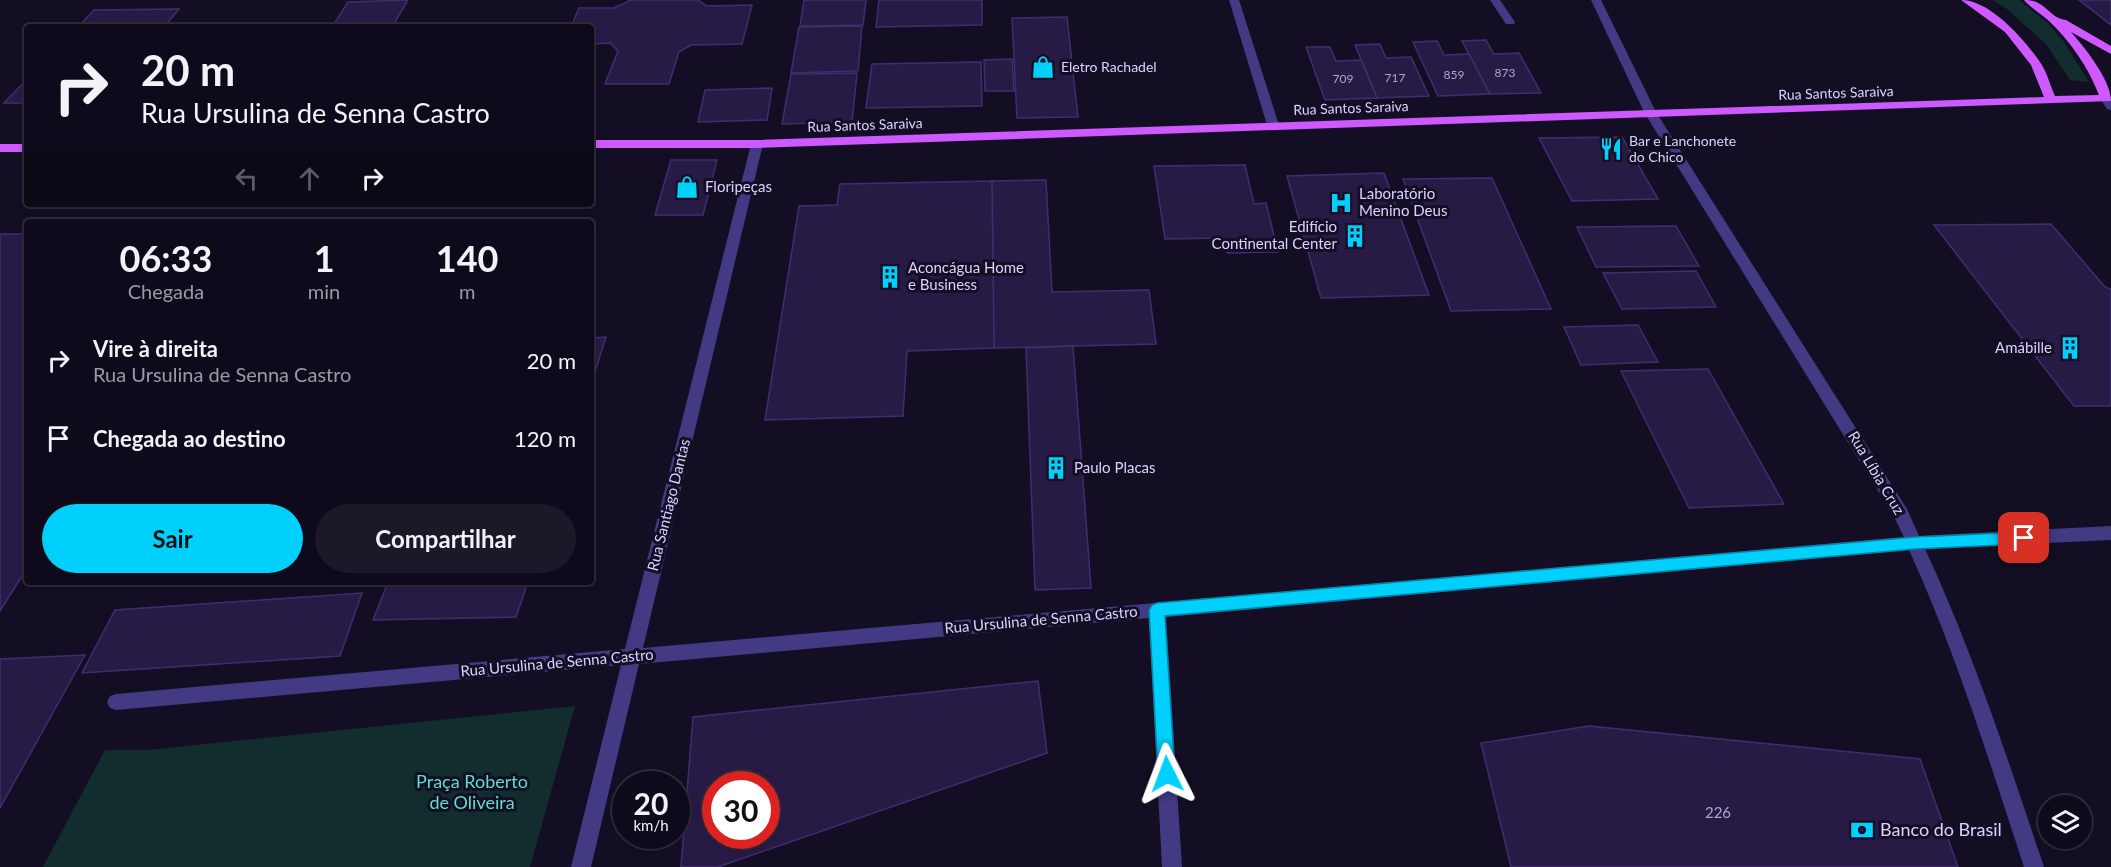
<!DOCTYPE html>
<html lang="pt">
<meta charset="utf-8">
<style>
:root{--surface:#0f0a1b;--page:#1d1828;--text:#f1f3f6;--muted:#9b9aa3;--line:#2f2b3a;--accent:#01cffc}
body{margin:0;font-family:Lato,sans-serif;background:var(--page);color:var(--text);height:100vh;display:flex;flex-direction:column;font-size:22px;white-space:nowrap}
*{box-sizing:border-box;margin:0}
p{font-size:20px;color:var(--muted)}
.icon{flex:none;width:33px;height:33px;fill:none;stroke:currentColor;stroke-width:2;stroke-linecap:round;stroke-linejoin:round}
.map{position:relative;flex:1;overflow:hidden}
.sheet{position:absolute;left:24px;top:219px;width:570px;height:366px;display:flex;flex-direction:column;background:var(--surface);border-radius:6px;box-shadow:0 3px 9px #0003,0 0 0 2px var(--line)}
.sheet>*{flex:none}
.hud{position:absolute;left:24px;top:24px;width:570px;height:183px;border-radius:6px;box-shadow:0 3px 9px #0003,0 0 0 2px var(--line);background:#0f0a1b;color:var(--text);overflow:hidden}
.tools{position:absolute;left:2038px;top:795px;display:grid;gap:12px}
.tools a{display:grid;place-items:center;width:54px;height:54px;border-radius:50%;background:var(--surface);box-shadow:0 3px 9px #0003,0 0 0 2px var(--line);font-size:30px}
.speed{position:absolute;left:612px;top:771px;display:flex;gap:12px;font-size:30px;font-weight:700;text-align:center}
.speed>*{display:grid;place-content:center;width:78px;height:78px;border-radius:50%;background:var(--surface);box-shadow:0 3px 9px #0003,0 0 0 2px var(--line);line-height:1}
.speed small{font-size:15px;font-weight:400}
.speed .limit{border:9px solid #d22;background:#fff;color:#111}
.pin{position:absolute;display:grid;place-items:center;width:51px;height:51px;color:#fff;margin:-26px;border-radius:12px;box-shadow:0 3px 9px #0006}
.me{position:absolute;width:66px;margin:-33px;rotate:357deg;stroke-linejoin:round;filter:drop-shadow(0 0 4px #0008)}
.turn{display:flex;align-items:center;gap:21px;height:126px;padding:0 18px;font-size:27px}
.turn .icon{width:78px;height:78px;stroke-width:2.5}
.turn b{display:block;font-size:42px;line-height:51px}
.lanes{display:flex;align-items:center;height:57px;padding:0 18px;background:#0003;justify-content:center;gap:30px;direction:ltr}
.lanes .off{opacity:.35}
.eta{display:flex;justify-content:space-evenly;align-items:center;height:102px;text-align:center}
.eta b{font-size:36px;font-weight:700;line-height:42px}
.action{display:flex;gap:12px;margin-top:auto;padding:12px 18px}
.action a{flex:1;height:69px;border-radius:36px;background:var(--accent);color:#111;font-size:24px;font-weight:700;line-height:69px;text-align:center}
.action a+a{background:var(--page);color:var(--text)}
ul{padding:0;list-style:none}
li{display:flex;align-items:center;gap:18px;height:78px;padding:0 18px}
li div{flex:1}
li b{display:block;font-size:22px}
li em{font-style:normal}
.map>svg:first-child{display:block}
</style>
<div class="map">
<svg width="2111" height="867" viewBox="0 0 2111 867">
<rect width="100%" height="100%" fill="#140e24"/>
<!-- green -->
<g fill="#112d2e">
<path d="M 1992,0 L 2019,0 L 2048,23 L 2064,42 L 2089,82 L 2070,80 L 2046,44 L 2007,9 Z"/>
<path d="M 575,706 L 530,867 L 43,867 L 105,750 L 147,750 Z"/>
</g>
<!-- building -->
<g fill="#271b45" stroke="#402d71" stroke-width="1.5" fill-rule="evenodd">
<path d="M 408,0 L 392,27 L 332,27 L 348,2 Z"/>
<path d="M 631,0 L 698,0 L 707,6 L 752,5 L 742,44 L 691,45 L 679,52 L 669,84 L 605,84 L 618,51 L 610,43 L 591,44 L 591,27 L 571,27 L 579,8 L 614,8 Z"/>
<path d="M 804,0 L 866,0 L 863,25 L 800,26 Z"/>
<path d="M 879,0 L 982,0 L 982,25 L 876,27 Z"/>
<path d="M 2079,0 L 2111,0 L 2111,25 Z"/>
<path d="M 179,9 L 164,27 L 78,27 L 94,10 Z"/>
<path d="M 1067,17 L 1078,117 L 1017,118 L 1012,18 Z"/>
<path d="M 862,26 L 858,71 L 791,73 L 799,27 Z"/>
<path d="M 1486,40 L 1494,54 L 1519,53 L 1541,93 L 1490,94 L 1462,41 Z"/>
<path d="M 1437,41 L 1444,55 L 1469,54 L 1490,94 L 1438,96 L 1413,42 Z"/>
<path d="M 1380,44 L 1386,58 L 1411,57 L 1429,96 L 1377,98 L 1355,45 Z"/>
<path d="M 1306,47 L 1330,47 L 1336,61 L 1361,60 L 1377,98 L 1325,100 Z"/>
<path d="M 1012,59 L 1014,91 L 985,91 L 984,60 Z"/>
<path d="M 981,62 L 982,106 L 866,108 L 872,64 Z"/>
<path d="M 857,73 L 852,122 L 782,124 L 791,74 Z"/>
<path d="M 27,79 L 27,103 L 4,103 Z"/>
<path d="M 772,88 L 767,120 L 698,122 L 705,90 Z"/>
<path d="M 1622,137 L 1658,199 L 1572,201 L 1539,138 Z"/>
<path d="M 671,160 L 717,160 L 703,215 L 655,215 Z"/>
<path d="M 1245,165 L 1254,204 L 1266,203 L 1278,252 L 1227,253 L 1224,238 L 1165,239 L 1154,166 Z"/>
<path d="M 1384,173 L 1429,295 L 1321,298 L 1287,176 Z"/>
<path d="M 1492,178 L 1551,309 L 1451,311 L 1403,179 Z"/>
<path d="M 1046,180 L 1052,292 L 1149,290 L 1156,344 L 994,348 L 992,181 Z"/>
<path d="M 992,181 L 994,348 L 907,351 L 903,416 L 765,420 L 799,206 L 837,205 L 840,184 Z"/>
<path d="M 2051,224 L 2105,287 L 2111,289 L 2111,406 L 2074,406 L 1934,225 Z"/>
<path d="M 1676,226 L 1699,266 L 1596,267 L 1577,227 Z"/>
<path d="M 0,234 L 27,234 L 27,568 L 0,611 Z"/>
<path d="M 1696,271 L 1716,307 L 1622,309 L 1603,273 Z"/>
<path d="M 1638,325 L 1658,362 L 1581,365 L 1564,327 Z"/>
<path d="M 606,337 L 591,385 L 591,338 Z"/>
<path d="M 1073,346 L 1091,588 L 1035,590 L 1026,348 Z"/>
<path d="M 1708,369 L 1784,504 L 1689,508 L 1621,371 Z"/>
<path d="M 388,582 L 528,582 L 516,617 L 373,620 Z"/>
<path d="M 362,593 L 340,656 L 82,673 L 115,610 Z"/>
<path d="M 85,655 L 0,808 L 0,659 Z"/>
<path d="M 1038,681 L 1047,753 L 718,867 L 681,867 L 693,717 ZM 716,784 L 766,784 L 766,836 L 716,836 Z"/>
<path d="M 1589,726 L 1920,759 L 1958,867 L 1511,867 L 1481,743 Z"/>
</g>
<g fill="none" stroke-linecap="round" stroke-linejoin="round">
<!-- minor -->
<g fill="#423a83" fill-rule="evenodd">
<path d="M 1229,0 L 1239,0 L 1279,125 L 1277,127 L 1273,128 L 1267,125 Z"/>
<path d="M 1490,0 L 1500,0 L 1515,22 L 1514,24 L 1506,24 Z"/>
<path d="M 1591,0 L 1601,0 L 1656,112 L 1907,509 L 1919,536 L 2111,526 L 2111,540 L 1925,549 C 1973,652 2008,760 2044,867 L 2024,867 C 1989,760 1956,653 1909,550 L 1166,617 L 1182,867 L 1162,867 L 1149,618 L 639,664 L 591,867 L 571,867 L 621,665 L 116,710 L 110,708 L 107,702 L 110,696 L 116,694 L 625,649 L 751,144 L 757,140 L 763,144 L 643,648 L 1904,537 L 1894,517 L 1644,112 Z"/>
<path d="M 2106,95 L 2111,97 L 2111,110 L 2107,109 L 2100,98 Z"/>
</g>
<!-- major -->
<g fill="#ce59fe" fill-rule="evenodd">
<path d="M 1961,0 C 1990,0 2024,39 2040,62 C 2047,72 2050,85 2055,96 L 2099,95 C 2088,67 2071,42 2049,21 C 2041,14 2031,8 2024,0 C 2047,0 2048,18 2066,20 L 2111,46 L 2111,54 L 2071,32 C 2085,48 2111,80 2111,101 L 757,148 L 591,148 L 591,140 L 757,140 L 2044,97 L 2031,65 L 2005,32 Z"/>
<rect x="0" y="144" width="27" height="8"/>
</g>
</g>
<!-- route -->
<path fill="#01cffc" stroke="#0187a4" stroke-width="1.5" d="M 2024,532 L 2029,533 L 2031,538 L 2029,542 L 2024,544 L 1915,549 L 1165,616 L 1175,774 L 1173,779 L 1167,782 L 1161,779 L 1158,774 L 1149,610 L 1152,605 L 1157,603 L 1915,537 Z"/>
<!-- icons -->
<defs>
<g id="shop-bare" transform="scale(1.8)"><path d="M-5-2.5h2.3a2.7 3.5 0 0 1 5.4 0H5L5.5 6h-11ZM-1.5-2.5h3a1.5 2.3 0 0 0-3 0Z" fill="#01cffc" stroke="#140e24" stroke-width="2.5" paint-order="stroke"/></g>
<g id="restaurant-bare" transform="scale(1.8)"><path d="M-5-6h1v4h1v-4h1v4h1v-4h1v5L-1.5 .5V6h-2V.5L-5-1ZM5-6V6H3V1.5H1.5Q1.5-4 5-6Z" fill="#01cffc" stroke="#140e24" stroke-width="2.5" paint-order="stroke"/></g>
<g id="hospital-bare" transform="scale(1.8)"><path d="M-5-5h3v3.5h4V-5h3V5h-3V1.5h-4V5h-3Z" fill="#01cffc" stroke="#140e24" stroke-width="2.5" paint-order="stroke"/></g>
<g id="building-bare" transform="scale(1.8)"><path d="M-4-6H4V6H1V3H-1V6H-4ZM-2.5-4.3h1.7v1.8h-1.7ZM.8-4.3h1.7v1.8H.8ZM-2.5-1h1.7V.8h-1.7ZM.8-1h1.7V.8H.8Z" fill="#01cffc" stroke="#140e24" stroke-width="2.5" paint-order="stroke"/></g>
<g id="bank-bare" transform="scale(1.8)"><path d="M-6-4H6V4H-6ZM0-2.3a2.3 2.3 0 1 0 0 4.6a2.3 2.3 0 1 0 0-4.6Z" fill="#01cffc" stroke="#140e24" stroke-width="2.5" paint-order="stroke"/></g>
</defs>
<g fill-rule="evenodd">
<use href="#shop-bare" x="1043" y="67"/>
<use href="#restaurant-bare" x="1611" y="149"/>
<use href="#shop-bare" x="687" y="187"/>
<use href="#hospital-bare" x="1341" y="203"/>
<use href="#building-bare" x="1355" y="236"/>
<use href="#building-bare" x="890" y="277"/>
<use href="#building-bare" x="2070" y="348"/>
<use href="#building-bare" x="1056" y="468"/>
<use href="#bank-bare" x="1862" y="830"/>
</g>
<g text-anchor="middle" stroke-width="6" stroke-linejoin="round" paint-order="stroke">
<!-- number labels -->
<g font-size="12" fill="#aea4d0">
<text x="1505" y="77">873</text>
<text x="1454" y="79">859</text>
<text x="1395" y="82">717</text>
<text x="1343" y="83">709</text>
</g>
<!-- far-poi labels -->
<g font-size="14" fill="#dbd2ff" stroke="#140e24" text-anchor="start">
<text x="1061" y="72">Eletro Rachadel</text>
<text x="1629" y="146">Bar e Lanchonete<tspan x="1629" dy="16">do Chico</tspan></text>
</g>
<!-- far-street labels -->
<g font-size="14" fill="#dbd2ff" stroke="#140e24">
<text transform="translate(1836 93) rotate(-2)" y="5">Rua Santos Saraiva</text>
<text transform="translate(1351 108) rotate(-2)" y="5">Rua Santos Saraiva</text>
<text transform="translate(865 125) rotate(-2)" y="5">Rua Santos Saraiva</text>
</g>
<!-- poi labels -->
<g font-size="15" fill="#dbd2ff" stroke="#140e24" text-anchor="start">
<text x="705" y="192">Floripeças</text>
<text x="1359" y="199">Laboratório<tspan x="1359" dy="17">Menino Deus</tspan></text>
<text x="1337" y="232" text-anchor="end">Edifício<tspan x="1337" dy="17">Continental Center</tspan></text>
<text x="908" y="273">Aconcágua Home<tspan x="908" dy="17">e Business</tspan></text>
<text x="2052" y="353" text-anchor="end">Amábille</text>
<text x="1074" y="473">Paulo Placas</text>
</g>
<!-- street labels -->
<g font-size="15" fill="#dbd2ff" stroke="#140e24">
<text transform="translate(1876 473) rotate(59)" y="5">Rua Líbia Cruz</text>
<text transform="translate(669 505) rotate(-76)" y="5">Rua Santiago Dantas</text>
<text transform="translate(1041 620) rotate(-5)" y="5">Rua Ursulina de Senna Castro</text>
<text transform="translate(557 663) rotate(-5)" y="5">Rua Ursulina de Senna Castro</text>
</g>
<!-- near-number labels -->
<g font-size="15" fill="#aea4d0">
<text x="1718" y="818">226</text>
</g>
<!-- near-park labels -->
<g font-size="18" fill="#5ddfc9" stroke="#140e24">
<text x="472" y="788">Praça Roberto<tspan x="472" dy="21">de Oliveira</tspan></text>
</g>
<!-- near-poi labels -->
<g font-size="18" fill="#dbd2ff" stroke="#140e24" text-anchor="start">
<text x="1880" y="836">Banco do Brasil</text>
</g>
</g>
</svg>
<div class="tools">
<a><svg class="icon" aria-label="layers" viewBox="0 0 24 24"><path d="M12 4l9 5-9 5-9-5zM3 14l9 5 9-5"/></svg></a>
</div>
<div class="speed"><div>20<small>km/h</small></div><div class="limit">30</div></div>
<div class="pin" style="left:2024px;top:538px;background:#d93025"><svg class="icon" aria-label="arrive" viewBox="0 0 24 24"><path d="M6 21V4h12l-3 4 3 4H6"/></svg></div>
<svg class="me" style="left:1167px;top:774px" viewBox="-20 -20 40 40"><path d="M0-17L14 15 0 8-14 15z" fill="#01cffc" stroke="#fff" stroke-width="4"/></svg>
<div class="hud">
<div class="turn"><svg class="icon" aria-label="right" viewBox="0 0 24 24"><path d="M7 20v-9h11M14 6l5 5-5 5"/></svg><div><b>20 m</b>Rua Ursulina de Senna Castro</div></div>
<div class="lanes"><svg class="icon off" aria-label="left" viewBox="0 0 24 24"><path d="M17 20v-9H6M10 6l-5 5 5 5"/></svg><svg class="icon off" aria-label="ahead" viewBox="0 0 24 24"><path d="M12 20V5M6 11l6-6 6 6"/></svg><svg class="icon" aria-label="right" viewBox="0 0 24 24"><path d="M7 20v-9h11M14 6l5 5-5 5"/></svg></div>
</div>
<section class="sheet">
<div class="eta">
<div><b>06:33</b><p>Chegada</p></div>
<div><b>1</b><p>min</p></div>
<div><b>140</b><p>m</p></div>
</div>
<ul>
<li><svg class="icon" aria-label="right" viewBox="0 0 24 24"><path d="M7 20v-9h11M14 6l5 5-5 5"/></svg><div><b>Vire à direita</b><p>Rua Ursulina de Senna Castro</p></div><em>20 m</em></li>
<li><svg class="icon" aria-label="arrive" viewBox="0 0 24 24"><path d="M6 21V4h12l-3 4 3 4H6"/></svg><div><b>Chegada ao destino</b></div><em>120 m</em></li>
</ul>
<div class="action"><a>Sair</a><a>Compartilhar</a></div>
</section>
</div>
